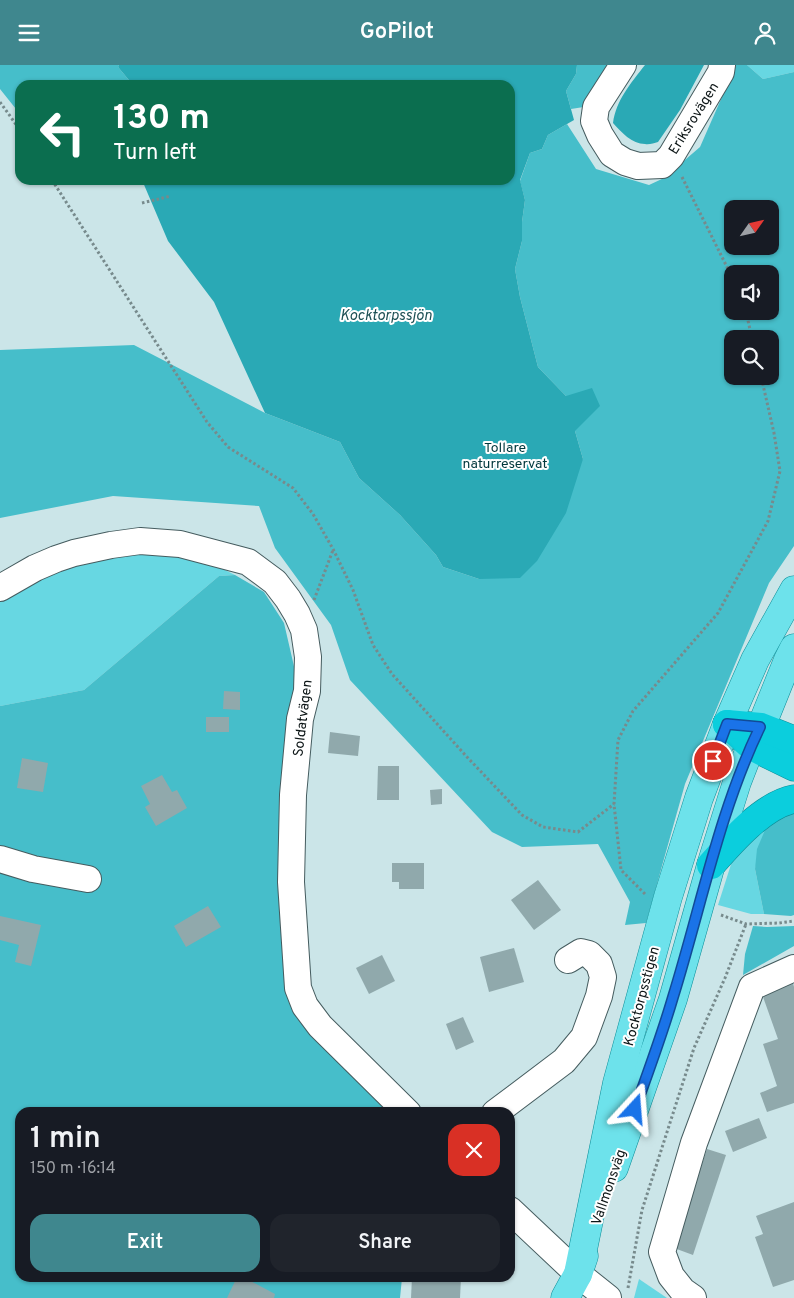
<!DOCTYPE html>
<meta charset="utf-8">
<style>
:root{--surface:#171b24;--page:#20242c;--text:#f1f3f6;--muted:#9ea1a6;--accent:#3f878e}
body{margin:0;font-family:Overpass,sans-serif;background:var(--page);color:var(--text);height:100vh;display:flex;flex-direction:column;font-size:19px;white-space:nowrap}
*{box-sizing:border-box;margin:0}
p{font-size:16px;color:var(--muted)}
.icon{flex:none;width:28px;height:28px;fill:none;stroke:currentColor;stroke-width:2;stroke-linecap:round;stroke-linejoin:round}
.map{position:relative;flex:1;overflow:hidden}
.details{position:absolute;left:15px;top:1042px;width:500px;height:175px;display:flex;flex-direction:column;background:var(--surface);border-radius:15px;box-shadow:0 1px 4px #0004}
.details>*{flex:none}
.hud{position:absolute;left:15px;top:15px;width:500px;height:105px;border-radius:15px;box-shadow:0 1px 4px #0004;background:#0b6e4f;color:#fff;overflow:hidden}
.needle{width:32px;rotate:56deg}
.controls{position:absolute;left:724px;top:135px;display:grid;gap:10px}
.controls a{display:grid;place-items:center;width:55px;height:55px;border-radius:10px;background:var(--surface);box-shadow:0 1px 4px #0004;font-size:25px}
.pin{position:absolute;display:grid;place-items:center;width:42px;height:42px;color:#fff;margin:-21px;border:2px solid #fff;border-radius:50%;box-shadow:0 1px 5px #0007}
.me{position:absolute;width:55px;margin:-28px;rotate:19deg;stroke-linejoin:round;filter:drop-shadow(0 0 4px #0008)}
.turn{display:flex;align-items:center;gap:18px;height:105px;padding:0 15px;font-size:22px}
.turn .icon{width:65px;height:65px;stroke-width:2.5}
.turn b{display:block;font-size:35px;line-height:42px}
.round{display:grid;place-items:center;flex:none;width:52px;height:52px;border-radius:15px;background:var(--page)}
.headline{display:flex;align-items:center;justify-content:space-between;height:85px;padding:0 15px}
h1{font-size:30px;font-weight:600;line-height:38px}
.primary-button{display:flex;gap:10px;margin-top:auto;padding:10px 15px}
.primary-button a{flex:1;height:58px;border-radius:15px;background:var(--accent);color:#fff;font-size:20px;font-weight:600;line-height:58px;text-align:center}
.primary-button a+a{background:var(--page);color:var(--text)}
header{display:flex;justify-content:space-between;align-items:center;height:65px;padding:0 15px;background:var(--accent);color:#fff;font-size:22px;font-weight:600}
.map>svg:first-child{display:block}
</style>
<header><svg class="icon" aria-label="menu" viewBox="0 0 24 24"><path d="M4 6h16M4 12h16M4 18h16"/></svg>GoPilot<svg class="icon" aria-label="person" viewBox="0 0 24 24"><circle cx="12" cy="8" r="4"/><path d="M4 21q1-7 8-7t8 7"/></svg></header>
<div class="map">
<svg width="794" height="1233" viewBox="0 0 794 1233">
<rect width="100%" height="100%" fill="#cbe5e8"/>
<!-- green -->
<g fill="#67d7e2">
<path d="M 747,0 L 794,0 L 794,7 L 763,14 Z"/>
<path d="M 141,482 L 207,496 L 235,510 L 219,511 L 84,625 L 0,641 L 0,531 L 37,510 Z"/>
<path d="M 768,758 L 755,804 L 764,849 L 751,849 L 718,840 L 734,790 Z"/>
<path d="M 639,1214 L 667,1233 L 634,1233 Z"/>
</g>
<!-- forest -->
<g fill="#46beca" fill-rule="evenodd">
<path d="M 0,0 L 119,0 L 118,2 L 133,20 L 20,20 L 20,49 L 0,24 Z"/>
<path d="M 577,0 L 616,0 L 590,41 L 571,44 L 566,26 L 576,9 Z"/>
<path d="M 736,0 L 747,0 L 763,14 L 794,7 L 794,481 L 769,518 L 685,719 L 646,858 L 625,860 L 630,837 L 598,779 L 522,782 L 492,767 L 350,615 L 331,560 L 275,483 L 259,441 L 113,431 L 0,453 L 0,285 L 134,280 L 265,348 L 340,377 L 359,413 L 400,450 L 436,490 L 443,502 L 479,514 L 583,394 L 575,366 L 566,331 L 538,302 L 520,232 L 515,204 L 522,176 L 522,157 L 525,135 L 520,116 L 530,88 L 542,84 L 548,70 L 567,59 L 596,104 L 649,120 L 664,113 L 700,82 ZM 732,144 L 770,144 L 770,181 L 732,181 ZM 732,209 L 770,209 L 770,246 L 732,246 ZM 732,274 L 770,274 L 770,311 L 732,311 Z"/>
<path d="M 235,510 L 264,527 L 284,558 L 296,610 L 287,924 L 394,1047 L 20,1048 L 20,1212 L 402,1213 L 400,1233 L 0,1233 L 0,641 L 84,625 L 219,511 Z"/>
<path d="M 794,742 L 794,850 L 791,851 L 764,849 L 755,804 L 757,784 L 768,758 Z"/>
<path d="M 753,861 L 767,862 L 794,861 L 794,881 L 743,910 L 745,889 Z"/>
</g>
<!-- water -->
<g fill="#2aa9b5">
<path d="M 119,0 L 577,0 L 576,9 L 566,26 L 574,55 L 548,70 L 542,84 L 530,88 L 520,115 L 525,135 L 522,157 L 522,176 L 515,204 L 520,232 L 538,302 L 566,331 L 592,323 L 600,341 L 575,366 L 583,394 L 566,448 L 537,496 L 520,513 L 479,514 L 443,502 L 436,490 L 400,450 L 359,413 L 340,377 L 265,348 L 214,237 L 168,176 L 142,115 L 510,115 L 510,20 L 133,20 L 118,2 Z"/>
<path d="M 645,0 L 704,0 L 680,45 L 658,77 C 654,78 649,80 645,79 C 632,79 621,67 613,58 C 616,35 631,18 645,0 Z"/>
</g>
<!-- building -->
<g fill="#90a9ac">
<path d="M 224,626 L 240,627 L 240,645 L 223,644 Z"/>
<rect x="206" y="652" width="23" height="15"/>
<path d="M 330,667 L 360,671 L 358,691 L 328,688 Z"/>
<path d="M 22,693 L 48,698 L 43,727 L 17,723 Z"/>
<path d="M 378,701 L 399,701 L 399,735 L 377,735 Z"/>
<path d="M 162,710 L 172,727 L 177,725 L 187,743 L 156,761 L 145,742 L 150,739 L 141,721 Z"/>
<path d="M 442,724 L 442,739 L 431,740 L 430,725 Z"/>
<path d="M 392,798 L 424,798 L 424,824 L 399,824 L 399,817 L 392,817 Z"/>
<path d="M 538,815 L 561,845 L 534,865 L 511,835 Z"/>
<path d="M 208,841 L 221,862 L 186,882 L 174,861 Z"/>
<path d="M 0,851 L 41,860 L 31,901 L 15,897 L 19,880 L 0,875 Z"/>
<path d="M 514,883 L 524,917 L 489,927 L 480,892 Z"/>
<path d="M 382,890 L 395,916 L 369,929 L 356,903 Z"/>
<path d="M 793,918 L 794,922 L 794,1038 L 767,1047 L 760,1028 L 777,1021 L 763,979 L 778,974 L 762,929 Z"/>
<path d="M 463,952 L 474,977 L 456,985 L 446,959 Z"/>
<path d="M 759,1053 L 767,1073 L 733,1087 L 725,1066 Z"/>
<path d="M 707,1084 L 726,1090 L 693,1190 L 674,1183 Z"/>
<path d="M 794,1137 L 794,1215 L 773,1222 L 755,1172 L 763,1169 L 756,1151 Z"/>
<path d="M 237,1212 L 243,1212 L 275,1229 L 274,1233 L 227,1233 Z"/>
<path d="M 412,1212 L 461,1212 L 460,1233 L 411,1233 Z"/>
</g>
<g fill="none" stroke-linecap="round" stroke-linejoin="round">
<!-- minor casing -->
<g stroke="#455c5f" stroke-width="28">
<g id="minor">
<path d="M 623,0 L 596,42 L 594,56 L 600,70 L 612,89 L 625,97 L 638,101 L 662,100 L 671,91 L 721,7 L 722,0"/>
<path d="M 0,523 L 35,503 L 56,494 L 74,488 L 111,480 L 140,476 L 180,479 L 248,497 L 275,517 L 288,534 L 297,549 L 304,565 L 308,592 L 307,626 L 300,654 L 293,730 L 291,817 L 298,923 L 305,941 L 320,961 L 408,1048"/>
<path d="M 0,794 L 33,804 L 88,814"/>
<path d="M 495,1048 L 564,996 L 584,972 L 599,931 L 603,912 L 599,899 L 589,889 L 581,887 L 568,895"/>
<path d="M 510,1145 L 578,1209 L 608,1233"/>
<path d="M 693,1233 L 683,1226 L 671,1211 L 662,1187 L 694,1078 L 752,922 L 794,903"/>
</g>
</g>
<!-- major casing -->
<g stroke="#0c8e98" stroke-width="29">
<g id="major">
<path d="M 614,1103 L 673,934 L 711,800 L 737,717 L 751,681 L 761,662 L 788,595 L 794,583"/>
<path d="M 578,1209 L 617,1018 L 668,832 L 699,733 L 727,659 L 755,595 L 794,525"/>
<path d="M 565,1233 L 578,1209 L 584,1191"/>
</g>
</g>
<!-- highway casing -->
<g stroke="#0c8e98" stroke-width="29">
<g id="highway">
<path d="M 727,659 L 751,681 L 794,702"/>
<path d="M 727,659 L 761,662 L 794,675"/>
<path d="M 711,800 C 731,777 763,740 794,734"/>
</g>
</g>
<!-- path -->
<g stroke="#778a8c" stroke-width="3" stroke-dasharray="2.5 2.5" stroke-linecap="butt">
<path d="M 0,37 L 20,65"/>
<path d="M 682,112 L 732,212"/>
<path d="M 52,115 L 207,357 L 228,382 L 293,423 L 313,449 L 333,484 L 353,525 L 373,580 L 392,609 L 467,692 L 522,750 L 543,762 L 578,767 L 614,739"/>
<path d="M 142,138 L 171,131"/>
<path d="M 746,246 L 752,274"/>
<path d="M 314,535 L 333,485"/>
<path d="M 645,829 L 621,805 L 614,739 L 618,675 L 633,646 L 718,548 L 768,456 L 780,406 L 774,368 L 761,311"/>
<path d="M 721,850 L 746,859 L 779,858 L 794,856"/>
<path d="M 628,1223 L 642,1145 L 694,983 L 725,913 L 746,859"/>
</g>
<!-- minor -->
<use href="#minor" stroke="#fff" stroke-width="26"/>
<!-- major -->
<use href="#major" stroke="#6de2eb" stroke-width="28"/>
<!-- highway -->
<use href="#highway" stroke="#0bcedd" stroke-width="28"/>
</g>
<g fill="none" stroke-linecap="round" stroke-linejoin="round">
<!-- route casing -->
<g stroke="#114b97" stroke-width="12">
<path id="route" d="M 635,1044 C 648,1007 662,970 673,932 C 701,842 719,747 760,662 L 727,659 L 713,696"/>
</g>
<!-- route -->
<use href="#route" stroke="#1a73e8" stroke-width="9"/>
</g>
<g text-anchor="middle" stroke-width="4" stroke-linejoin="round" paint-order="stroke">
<!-- street labels -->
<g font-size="14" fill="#0d1617" stroke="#fff">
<text transform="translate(693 53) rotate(-58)" y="5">Eriksrovägen</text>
<text transform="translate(302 653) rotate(-83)" y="5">Soldatvägen</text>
<text transform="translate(641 931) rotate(-75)" y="5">Kocktorpsstigen</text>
<text transform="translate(608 1122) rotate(-71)" y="5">Vallmonsväg</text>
</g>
<!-- park labels -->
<g font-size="14" fill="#00383d" stroke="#fff">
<text x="505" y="387">Tollare<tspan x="505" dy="16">naturreservat</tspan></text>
</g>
<!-- water labels -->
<g font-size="15" font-style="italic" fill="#1d5055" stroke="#fff">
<text x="386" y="255">Kocktorpssjön</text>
</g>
</g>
</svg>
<div class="controls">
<a><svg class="needle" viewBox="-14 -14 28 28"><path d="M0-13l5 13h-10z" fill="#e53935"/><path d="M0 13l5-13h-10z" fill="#9ea1a6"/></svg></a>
<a><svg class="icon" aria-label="sound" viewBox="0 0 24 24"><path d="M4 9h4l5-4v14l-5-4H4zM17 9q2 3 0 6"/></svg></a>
<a><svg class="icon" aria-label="search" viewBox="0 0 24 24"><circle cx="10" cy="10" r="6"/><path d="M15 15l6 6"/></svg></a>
</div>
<div class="pin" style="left:713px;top:696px;background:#d93025"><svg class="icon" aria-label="arrive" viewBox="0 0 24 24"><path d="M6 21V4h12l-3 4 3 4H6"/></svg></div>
<svg class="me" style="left:635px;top:1044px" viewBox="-20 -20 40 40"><path d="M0-17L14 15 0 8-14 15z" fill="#1a73e8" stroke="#fff" stroke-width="4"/></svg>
<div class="hud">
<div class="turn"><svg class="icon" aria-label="left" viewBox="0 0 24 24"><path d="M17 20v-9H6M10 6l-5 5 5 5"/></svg><div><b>130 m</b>Turn left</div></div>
</div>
<section class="details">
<div class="headline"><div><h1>1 min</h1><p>150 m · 16:14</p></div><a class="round" style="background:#d93025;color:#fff"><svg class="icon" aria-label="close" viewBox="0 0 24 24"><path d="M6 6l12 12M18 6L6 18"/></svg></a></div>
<div class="primary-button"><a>Exit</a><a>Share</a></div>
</section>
</div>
